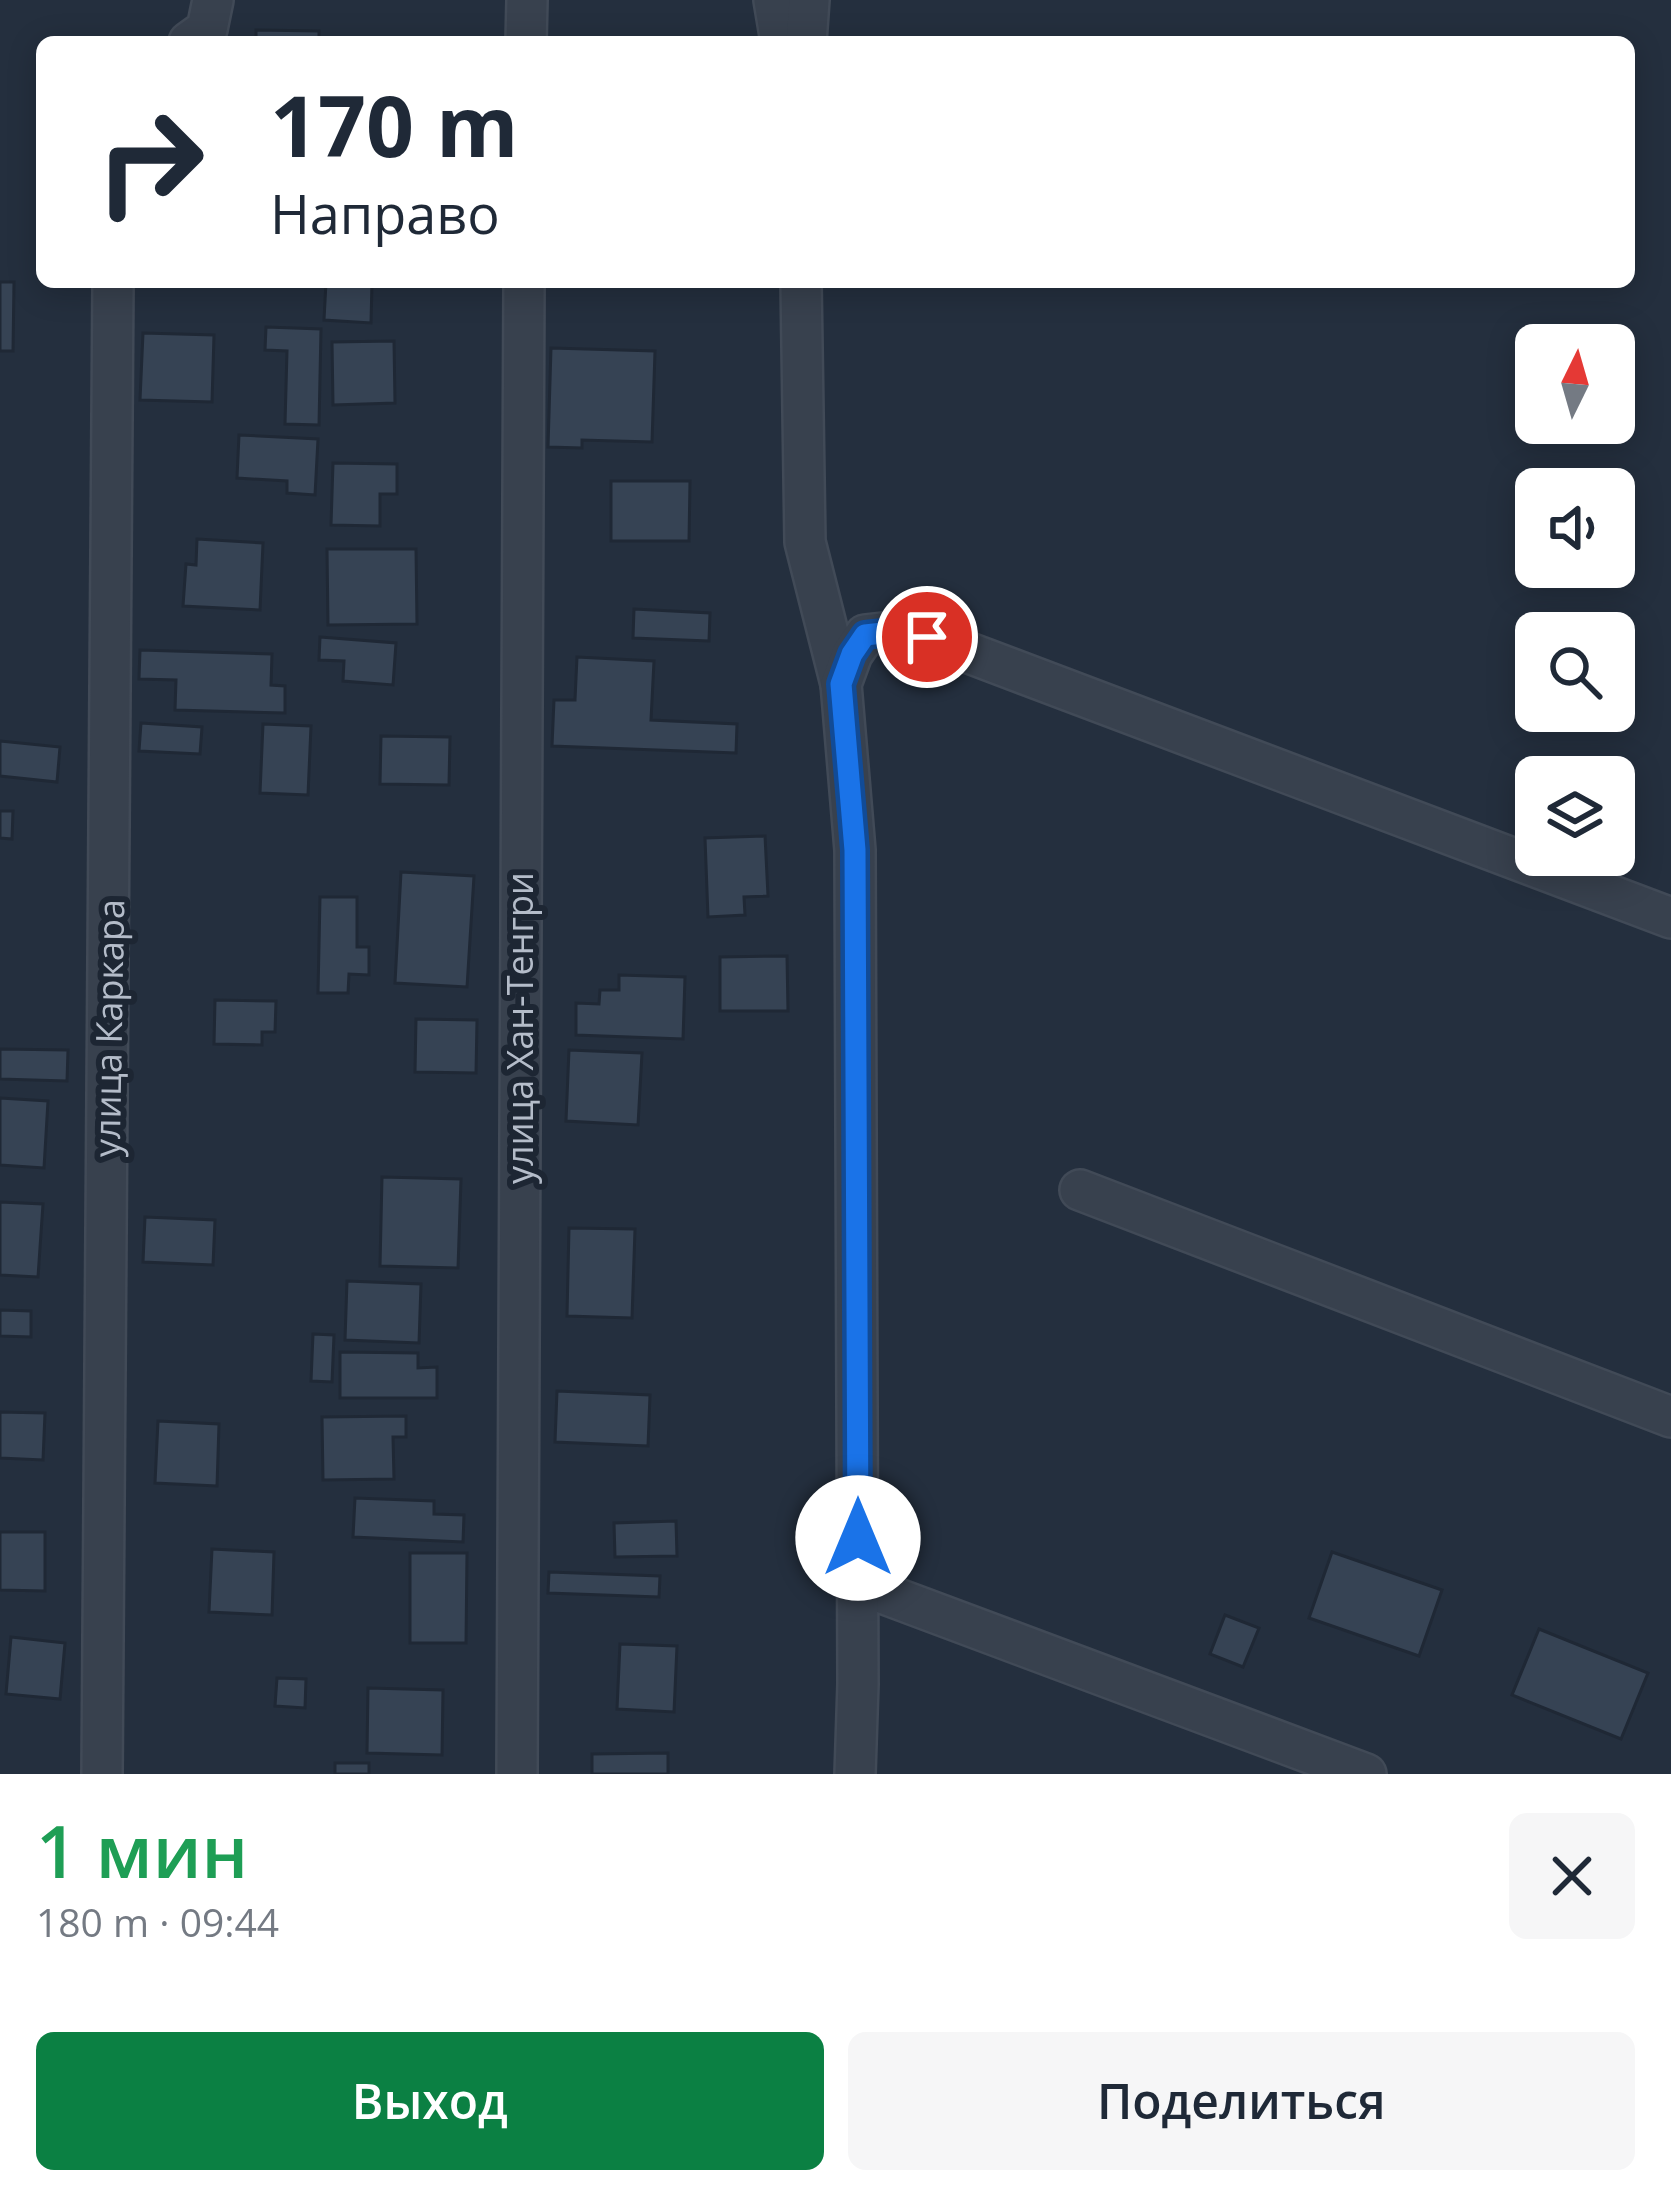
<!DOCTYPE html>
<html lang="ru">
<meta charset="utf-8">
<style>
:root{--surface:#fff;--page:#f6f6f7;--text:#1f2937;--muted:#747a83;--accent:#0b8043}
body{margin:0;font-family:"Open Sans",sans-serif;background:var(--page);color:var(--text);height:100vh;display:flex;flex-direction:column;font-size:45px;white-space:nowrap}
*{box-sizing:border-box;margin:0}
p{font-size:39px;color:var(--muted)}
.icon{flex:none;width:66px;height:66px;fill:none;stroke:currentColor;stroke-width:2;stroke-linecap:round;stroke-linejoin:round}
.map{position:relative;height:1774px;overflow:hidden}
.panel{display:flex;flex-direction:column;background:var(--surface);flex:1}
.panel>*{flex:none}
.guide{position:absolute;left:36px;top:36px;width:1599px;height:252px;border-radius:18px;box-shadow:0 6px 30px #0003;background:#fff;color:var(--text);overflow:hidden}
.needle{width:78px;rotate:5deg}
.fabs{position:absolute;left:1515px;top:324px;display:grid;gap:24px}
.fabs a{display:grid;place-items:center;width:120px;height:120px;border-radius:18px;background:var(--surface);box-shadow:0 6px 30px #0003;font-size:60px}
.pin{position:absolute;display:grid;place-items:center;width:102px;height:102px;color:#fff;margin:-51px;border:6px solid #fff;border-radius:50%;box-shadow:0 3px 12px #0007}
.me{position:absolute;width:132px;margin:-66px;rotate:0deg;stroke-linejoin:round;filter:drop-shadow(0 0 9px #0008)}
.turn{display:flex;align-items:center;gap:42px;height:252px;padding:0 36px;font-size:54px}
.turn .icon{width:156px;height:156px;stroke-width:2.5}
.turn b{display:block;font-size:84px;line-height:102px}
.round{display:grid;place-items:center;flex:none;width:126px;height:126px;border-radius:18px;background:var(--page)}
.headline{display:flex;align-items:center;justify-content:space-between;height:204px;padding:0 36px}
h1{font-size:72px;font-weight:600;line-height:90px;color:#1e9e55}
.action{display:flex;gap:24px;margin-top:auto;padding:24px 36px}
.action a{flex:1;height:138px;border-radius:18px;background:var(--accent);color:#fff;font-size:48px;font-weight:600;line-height:138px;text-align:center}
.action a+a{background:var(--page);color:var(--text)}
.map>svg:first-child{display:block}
</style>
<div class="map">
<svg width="1671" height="1774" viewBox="0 0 1671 1774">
<rect width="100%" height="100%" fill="#242f3e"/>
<!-- building -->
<g fill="#364354" stroke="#1f2835" stroke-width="3">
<path d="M 256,30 L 319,31 L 319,42 L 256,42 Z"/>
<path d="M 0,282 L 14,282 L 13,351 L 0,351 Z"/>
<path d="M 326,282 L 372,282 L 371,323 L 324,320 Z"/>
<path d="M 266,327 L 321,329 L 319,425 L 285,424 L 287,351 L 265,350 Z"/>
<path d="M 143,333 L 214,335 L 212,402 L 140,400 Z"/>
<path d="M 394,341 L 395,403 L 333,405 L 332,342 Z"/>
<path d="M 551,348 L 655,351 L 652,442 L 582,440 L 582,448 L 548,447 Z"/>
<path d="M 239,435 L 318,439 L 315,495 L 287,493 L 287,481 L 237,478 Z"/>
<path d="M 333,463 L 397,464 L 397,494 L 380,494 L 380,526 L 331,525 Z"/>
<path d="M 611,481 L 690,481 L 689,541 L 611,541 Z"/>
<path d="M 197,539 L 263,543 L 260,610 L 183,606 L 186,564 L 196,565 Z"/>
<path d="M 327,549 L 416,549 L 417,624 L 328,625 Z"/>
<path d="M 634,609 L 710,613 L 709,641 L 633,638 Z"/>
<path d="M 320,637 L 396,643 L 393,685 L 343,681 L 344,661 L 319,660 Z"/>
<path d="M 140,650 L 272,654 L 271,685 L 285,686 L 285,713 L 175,710 L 176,680 L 139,679 Z"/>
<path d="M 577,657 L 654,661 L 651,720 L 737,724 L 736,753 L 552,746 L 554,700 L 575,700 Z"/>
<path d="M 141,723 L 202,727 L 200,754 L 139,751 Z"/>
<path d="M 263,724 L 311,726 L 308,795 L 260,793 Z"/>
<path d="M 381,736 L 450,737 L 449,785 L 380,784 Z"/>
<path d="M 0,741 L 60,747 L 57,782 L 0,776 Z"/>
<path d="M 0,811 L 13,811 L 12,839 L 0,838 Z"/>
<path d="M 765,836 L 768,896 L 744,897 L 745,915 L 708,917 L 705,838 Z"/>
<path d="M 401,872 L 474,876 L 467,987 L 395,983 Z"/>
<path d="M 320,897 L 357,897 L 357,947 L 369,947 L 369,975 L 349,974 L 348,993 L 318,993 Z"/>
<path d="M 787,956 L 788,1011 L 720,1011 L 720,957 Z"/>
<path d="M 619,975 L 685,977 L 683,1039 L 576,1035 L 576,1003 L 599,1004 L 600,990 L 619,990 Z"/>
<path d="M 215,1000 L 276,1001 L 275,1032 L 262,1032 L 262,1045 L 214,1044 Z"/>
<path d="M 416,1019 L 477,1020 L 476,1073 L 415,1072 Z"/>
<path d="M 0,1049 L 68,1050 L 67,1081 L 0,1079 Z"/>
<path d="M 569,1050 L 642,1053 L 638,1125 L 566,1121 Z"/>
<path d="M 0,1098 L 48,1101 L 44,1168 L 0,1165 Z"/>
<path d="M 382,1177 L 461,1179 L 458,1268 L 380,1266 Z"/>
<path d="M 0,1202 L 43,1204 L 38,1277 L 0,1275 Z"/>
<path d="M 145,1217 L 215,1220 L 213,1265 L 143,1262 Z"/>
<path d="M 569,1228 L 635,1229 L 632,1318 L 567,1316 Z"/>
<path d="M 347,1281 L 421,1284 L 419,1343 L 345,1340 Z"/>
<path d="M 0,1310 L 31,1311 L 31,1337 L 0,1336 Z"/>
<path d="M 313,1334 L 334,1335 L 332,1382 L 311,1381 Z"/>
<path d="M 340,1352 L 418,1353 L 418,1368 L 437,1367 L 437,1398 L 340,1398 Z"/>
<path d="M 557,1391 L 650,1395 L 648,1446 L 555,1442 Z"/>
<path d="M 0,1412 L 45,1413 L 43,1460 L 0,1458 Z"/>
<path d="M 406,1416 L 406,1437 L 393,1437 L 394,1479 L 323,1480 L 322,1417 Z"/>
<path d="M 158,1421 L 219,1424 L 217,1486 L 155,1483 Z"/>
<path d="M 355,1498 L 434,1501 L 434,1514 L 464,1515 L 463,1542 L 353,1537 Z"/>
<path d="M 676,1521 L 677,1556 L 615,1557 L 614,1523 Z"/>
<path d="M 0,1532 L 45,1532 L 45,1591 L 0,1590 Z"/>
<path d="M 212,1549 L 274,1552 L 272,1615 L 209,1612 Z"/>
<path d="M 1332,1552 L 1442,1590 L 1419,1656 L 1309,1618 Z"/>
<path d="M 410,1553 L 467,1553 L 466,1643 L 410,1643 Z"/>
<path d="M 549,1572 L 660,1576 L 659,1597 L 548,1593 Z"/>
<path d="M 1225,1615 L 1259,1628 L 1243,1667 L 1210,1654 Z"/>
<path d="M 1539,1629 L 1648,1673 L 1621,1739 L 1512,1695 Z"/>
<path d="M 11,1637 L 65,1643 L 60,1699 L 6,1694 Z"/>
<path d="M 620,1644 L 677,1646 L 674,1712 L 617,1709 Z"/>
<path d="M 277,1678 L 306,1679 L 305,1708 L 275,1706 Z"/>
<path d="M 368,1688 L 443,1690 L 442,1755 L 367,1753 Z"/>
<path d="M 668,1753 L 668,1774 L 592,1774 L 592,1754 Z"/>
<rect x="335" y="1763" width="34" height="11"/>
</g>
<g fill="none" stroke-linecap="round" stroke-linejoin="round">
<!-- minor casing -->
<g stroke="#414a57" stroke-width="44">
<g id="minor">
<path d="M 774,0 L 781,42"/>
<path d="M 189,42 L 207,29 L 213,0"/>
<path d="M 526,42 L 527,0"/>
<path d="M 806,42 L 809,0"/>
<path d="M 801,282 L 805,542 L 841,684"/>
<path d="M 1080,1190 L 1671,1417"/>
<path d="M 858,1584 L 1366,1774"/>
<path d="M 102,1774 L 113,282"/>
<path d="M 517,1774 L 524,282"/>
<path d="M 855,1774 L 858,1684 L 855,850 L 841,684 L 852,654 L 865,635 L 892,632 L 927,637 L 1671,918"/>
</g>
</g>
<!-- minor -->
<use href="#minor" stroke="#38414e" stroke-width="39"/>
</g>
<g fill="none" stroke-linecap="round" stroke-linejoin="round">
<!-- route casing -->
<g stroke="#114b97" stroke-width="30">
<path id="route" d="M 858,1538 L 855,850 L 841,684 L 852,654 L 865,635 L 892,632 L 927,637"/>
</g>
<!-- route -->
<use href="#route" stroke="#1a73e8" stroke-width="21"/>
</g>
<g text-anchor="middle" stroke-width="12" stroke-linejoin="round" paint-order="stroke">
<!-- street labels -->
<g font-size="36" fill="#b4bcc9" stroke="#1d2633">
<text transform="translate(109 1028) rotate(-89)" y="13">улица Каркара</text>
<text transform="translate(520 1028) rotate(-90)" y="13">улица Хан-Тенгри</text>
</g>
</g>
</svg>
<div class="fabs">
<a><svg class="needle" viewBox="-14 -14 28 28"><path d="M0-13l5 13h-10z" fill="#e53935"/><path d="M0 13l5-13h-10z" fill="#747a83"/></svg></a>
<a><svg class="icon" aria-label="sound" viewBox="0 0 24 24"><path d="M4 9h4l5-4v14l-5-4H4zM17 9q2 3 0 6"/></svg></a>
<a><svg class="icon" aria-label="search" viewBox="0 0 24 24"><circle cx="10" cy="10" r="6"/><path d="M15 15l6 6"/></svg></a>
<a><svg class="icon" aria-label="layers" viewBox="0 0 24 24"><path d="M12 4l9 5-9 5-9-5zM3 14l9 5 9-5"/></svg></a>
</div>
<div class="pin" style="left:927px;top:637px;background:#d93025"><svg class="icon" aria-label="arrive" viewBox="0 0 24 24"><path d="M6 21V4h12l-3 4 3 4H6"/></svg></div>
<svg class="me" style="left:858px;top:1538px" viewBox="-20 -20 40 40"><circle r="19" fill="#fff"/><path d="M0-13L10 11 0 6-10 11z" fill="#1a73e8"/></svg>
<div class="guide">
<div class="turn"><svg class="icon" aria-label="right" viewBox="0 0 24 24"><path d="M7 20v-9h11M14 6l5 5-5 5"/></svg><div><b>170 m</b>Направо</div></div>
</div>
</div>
<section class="panel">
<div class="headline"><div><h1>1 мин</h1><p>180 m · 09:44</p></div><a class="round"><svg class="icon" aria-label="close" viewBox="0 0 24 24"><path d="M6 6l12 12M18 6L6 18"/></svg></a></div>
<div class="action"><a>Выход</a><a>Поделиться</a></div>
</section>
